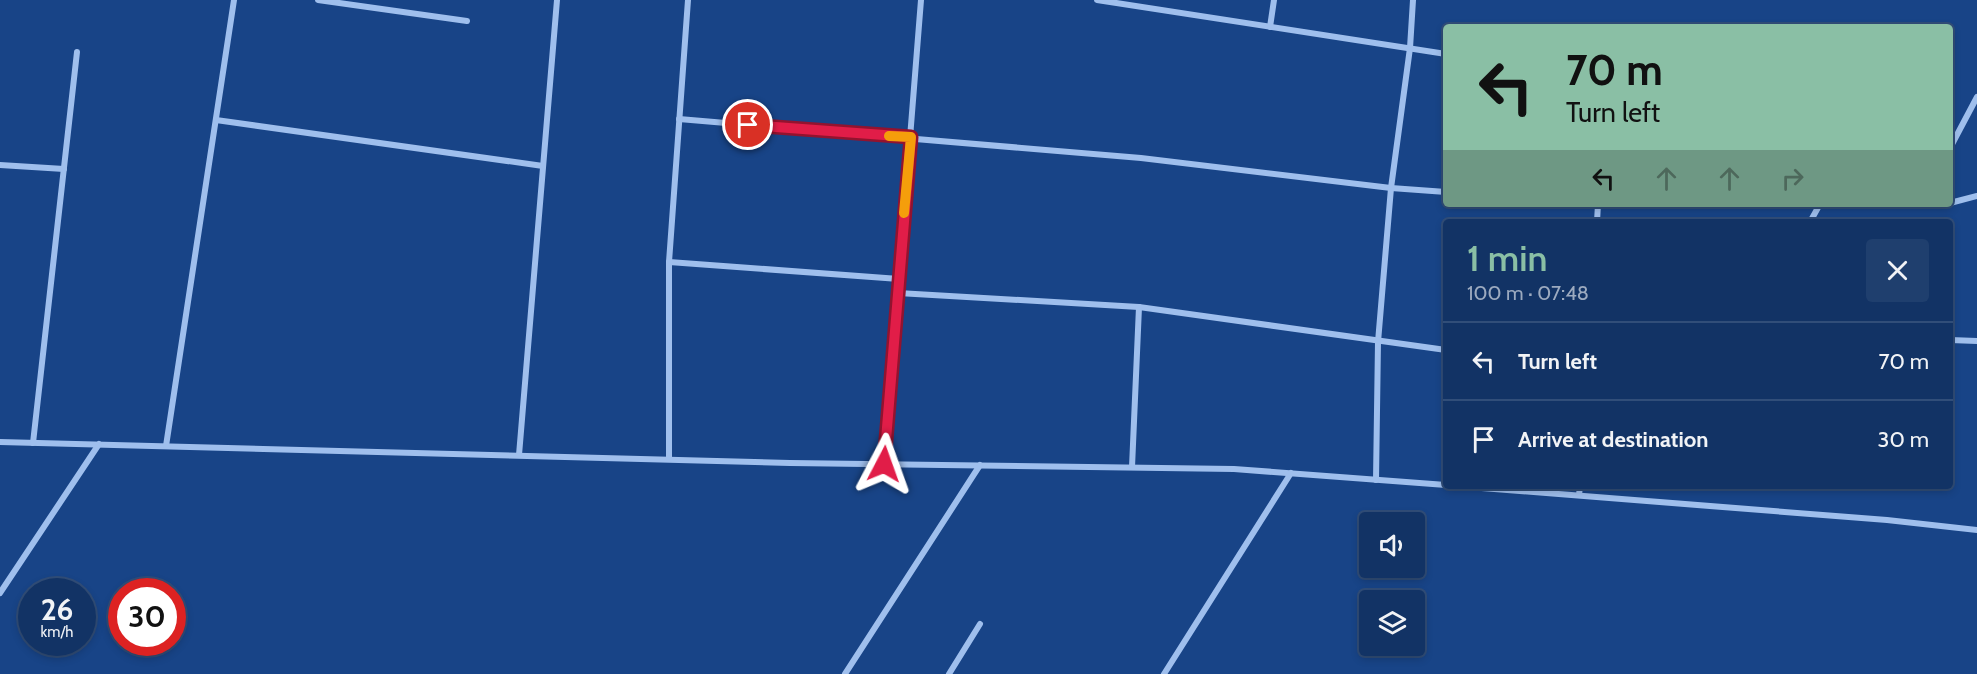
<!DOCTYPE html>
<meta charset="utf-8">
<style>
:root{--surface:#123365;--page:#1f3f6e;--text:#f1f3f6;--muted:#9caabf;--line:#314e79;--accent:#8abfa5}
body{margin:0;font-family:Cabin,sans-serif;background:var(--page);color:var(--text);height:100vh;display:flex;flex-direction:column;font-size:22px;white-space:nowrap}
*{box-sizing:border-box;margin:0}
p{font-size:20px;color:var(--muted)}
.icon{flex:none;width:33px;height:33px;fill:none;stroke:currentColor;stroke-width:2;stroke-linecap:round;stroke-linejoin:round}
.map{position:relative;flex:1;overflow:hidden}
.sheet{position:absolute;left:1443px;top:219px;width:510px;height:270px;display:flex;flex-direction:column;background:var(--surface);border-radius:6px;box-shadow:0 3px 9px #0003,0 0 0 2px var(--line)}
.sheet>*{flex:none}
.top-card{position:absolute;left:1443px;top:24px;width:510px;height:183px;border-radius:6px;box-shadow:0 3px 9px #0003,0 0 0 2px var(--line);background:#8abfa5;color:#111;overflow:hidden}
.buttons{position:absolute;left:1359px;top:512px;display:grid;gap:12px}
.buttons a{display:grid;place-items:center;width:66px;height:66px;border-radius:6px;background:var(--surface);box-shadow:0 3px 9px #0003,0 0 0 2px var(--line);font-size:30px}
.speed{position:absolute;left:18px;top:578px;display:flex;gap:12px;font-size:30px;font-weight:700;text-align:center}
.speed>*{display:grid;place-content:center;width:78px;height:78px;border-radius:50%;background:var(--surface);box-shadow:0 3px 9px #0003,0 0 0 2px var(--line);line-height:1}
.speed small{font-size:15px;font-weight:400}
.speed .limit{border:9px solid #d22;background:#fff;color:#111}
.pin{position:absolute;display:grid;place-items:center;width:51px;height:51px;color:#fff;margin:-26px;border:3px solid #fff;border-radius:50%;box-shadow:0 2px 6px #0007}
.me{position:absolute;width:66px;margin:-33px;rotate:4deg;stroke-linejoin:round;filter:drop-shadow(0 0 4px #0008)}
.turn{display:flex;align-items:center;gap:21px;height:126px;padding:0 24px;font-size:27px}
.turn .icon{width:78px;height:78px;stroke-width:2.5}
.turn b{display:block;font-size:42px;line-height:51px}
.lanes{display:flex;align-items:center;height:57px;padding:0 24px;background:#0003;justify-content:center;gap:30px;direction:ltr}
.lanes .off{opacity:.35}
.round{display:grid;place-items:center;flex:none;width:63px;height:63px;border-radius:6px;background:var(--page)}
.head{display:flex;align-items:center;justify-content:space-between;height:102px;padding:0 24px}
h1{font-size:36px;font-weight:600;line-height:45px;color:var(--accent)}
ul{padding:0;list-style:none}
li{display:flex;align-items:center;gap:18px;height:78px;padding:0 24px;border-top:2px solid var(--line)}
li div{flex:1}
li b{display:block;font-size:22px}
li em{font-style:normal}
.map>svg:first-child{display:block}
</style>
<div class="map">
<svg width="1977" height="674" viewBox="0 0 1977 674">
<rect width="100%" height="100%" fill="#184487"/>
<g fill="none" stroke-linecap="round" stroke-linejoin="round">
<!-- street -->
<g stroke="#9fbfed" stroke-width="6">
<path d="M 318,0 L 467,21"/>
<path d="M 1097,0 L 1446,54"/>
<path d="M 1270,27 L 1274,0"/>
<path d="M 679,119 L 1141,158 L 1391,188 L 1446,192"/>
<path d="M 216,120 L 543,166"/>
<path d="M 1950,148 L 1977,97"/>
<path d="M 0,165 L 64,169"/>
<path d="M 1950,203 L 1977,196"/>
<path d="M 1597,222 L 1598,204"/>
<path d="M 1810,222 L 1820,204"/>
<path d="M 669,262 L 899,279"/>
<path d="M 898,293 L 1139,307 L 1446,350"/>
<path d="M 1950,340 L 1977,341"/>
<path d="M 0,442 L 790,463 L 1234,469 L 1446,485"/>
<path d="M 33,443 L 77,52"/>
<path d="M 166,446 L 234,0"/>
<path d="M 519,455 L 557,0"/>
<path d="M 669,459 L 669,262 L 688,0"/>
<path d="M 884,464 L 921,0"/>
<path d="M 1132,467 L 1139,307"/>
<path d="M 1376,480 L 1378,342 L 1391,188 L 1410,48 L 1413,0"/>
<path d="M 1456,486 L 1887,520 L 1977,530"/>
<path d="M 1579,495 L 1580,486"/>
<path d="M 0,593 L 99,444"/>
<path d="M 845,674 L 980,465"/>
<path d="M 949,674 L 980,624"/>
<path d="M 1164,674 L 1291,473"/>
</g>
</g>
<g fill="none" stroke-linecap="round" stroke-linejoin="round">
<!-- route casing -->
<g stroke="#92132f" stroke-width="15">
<path id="route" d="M 748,125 L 911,137 L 884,464"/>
</g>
<!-- route -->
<use href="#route" stroke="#e11d48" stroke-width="10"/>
<!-- slow -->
<path stroke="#f59e0b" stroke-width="10" d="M 889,136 L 911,137 L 904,213"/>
</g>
</svg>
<div class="buttons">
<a><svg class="icon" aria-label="sound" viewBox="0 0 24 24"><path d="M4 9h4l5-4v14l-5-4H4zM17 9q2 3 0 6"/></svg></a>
<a><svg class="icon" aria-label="layers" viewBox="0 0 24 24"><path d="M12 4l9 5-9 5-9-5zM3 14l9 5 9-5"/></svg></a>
</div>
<div class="speed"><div>26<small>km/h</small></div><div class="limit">30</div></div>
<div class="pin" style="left:748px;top:125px;background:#d93025"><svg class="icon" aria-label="arrive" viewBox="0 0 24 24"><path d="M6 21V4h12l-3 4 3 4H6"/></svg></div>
<svg class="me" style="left:884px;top:464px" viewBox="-20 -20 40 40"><path d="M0-17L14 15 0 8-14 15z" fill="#e11d48" stroke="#fff" stroke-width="4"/></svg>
<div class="top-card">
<div class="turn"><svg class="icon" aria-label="left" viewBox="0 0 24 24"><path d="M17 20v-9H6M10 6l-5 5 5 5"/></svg><div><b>70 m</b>Turn left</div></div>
<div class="lanes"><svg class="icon" aria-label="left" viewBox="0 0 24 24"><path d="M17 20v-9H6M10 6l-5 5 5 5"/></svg><svg class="icon off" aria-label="ahead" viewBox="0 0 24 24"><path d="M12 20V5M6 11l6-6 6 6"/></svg><svg class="icon off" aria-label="ahead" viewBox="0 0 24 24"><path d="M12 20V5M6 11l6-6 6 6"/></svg><svg class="icon off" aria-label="right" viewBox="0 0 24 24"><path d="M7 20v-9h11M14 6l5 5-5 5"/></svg></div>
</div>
<section class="sheet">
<div class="head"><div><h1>1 min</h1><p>100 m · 07:48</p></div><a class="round"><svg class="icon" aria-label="close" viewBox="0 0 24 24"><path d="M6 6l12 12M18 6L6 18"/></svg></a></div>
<ul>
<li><svg class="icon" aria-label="left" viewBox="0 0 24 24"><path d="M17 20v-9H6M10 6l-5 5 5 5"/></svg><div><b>Turn left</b></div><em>70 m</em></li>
<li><svg class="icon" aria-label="arrive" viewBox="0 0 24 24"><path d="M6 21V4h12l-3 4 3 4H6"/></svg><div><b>Arrive at destination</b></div><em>30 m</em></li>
</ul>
</section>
</div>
